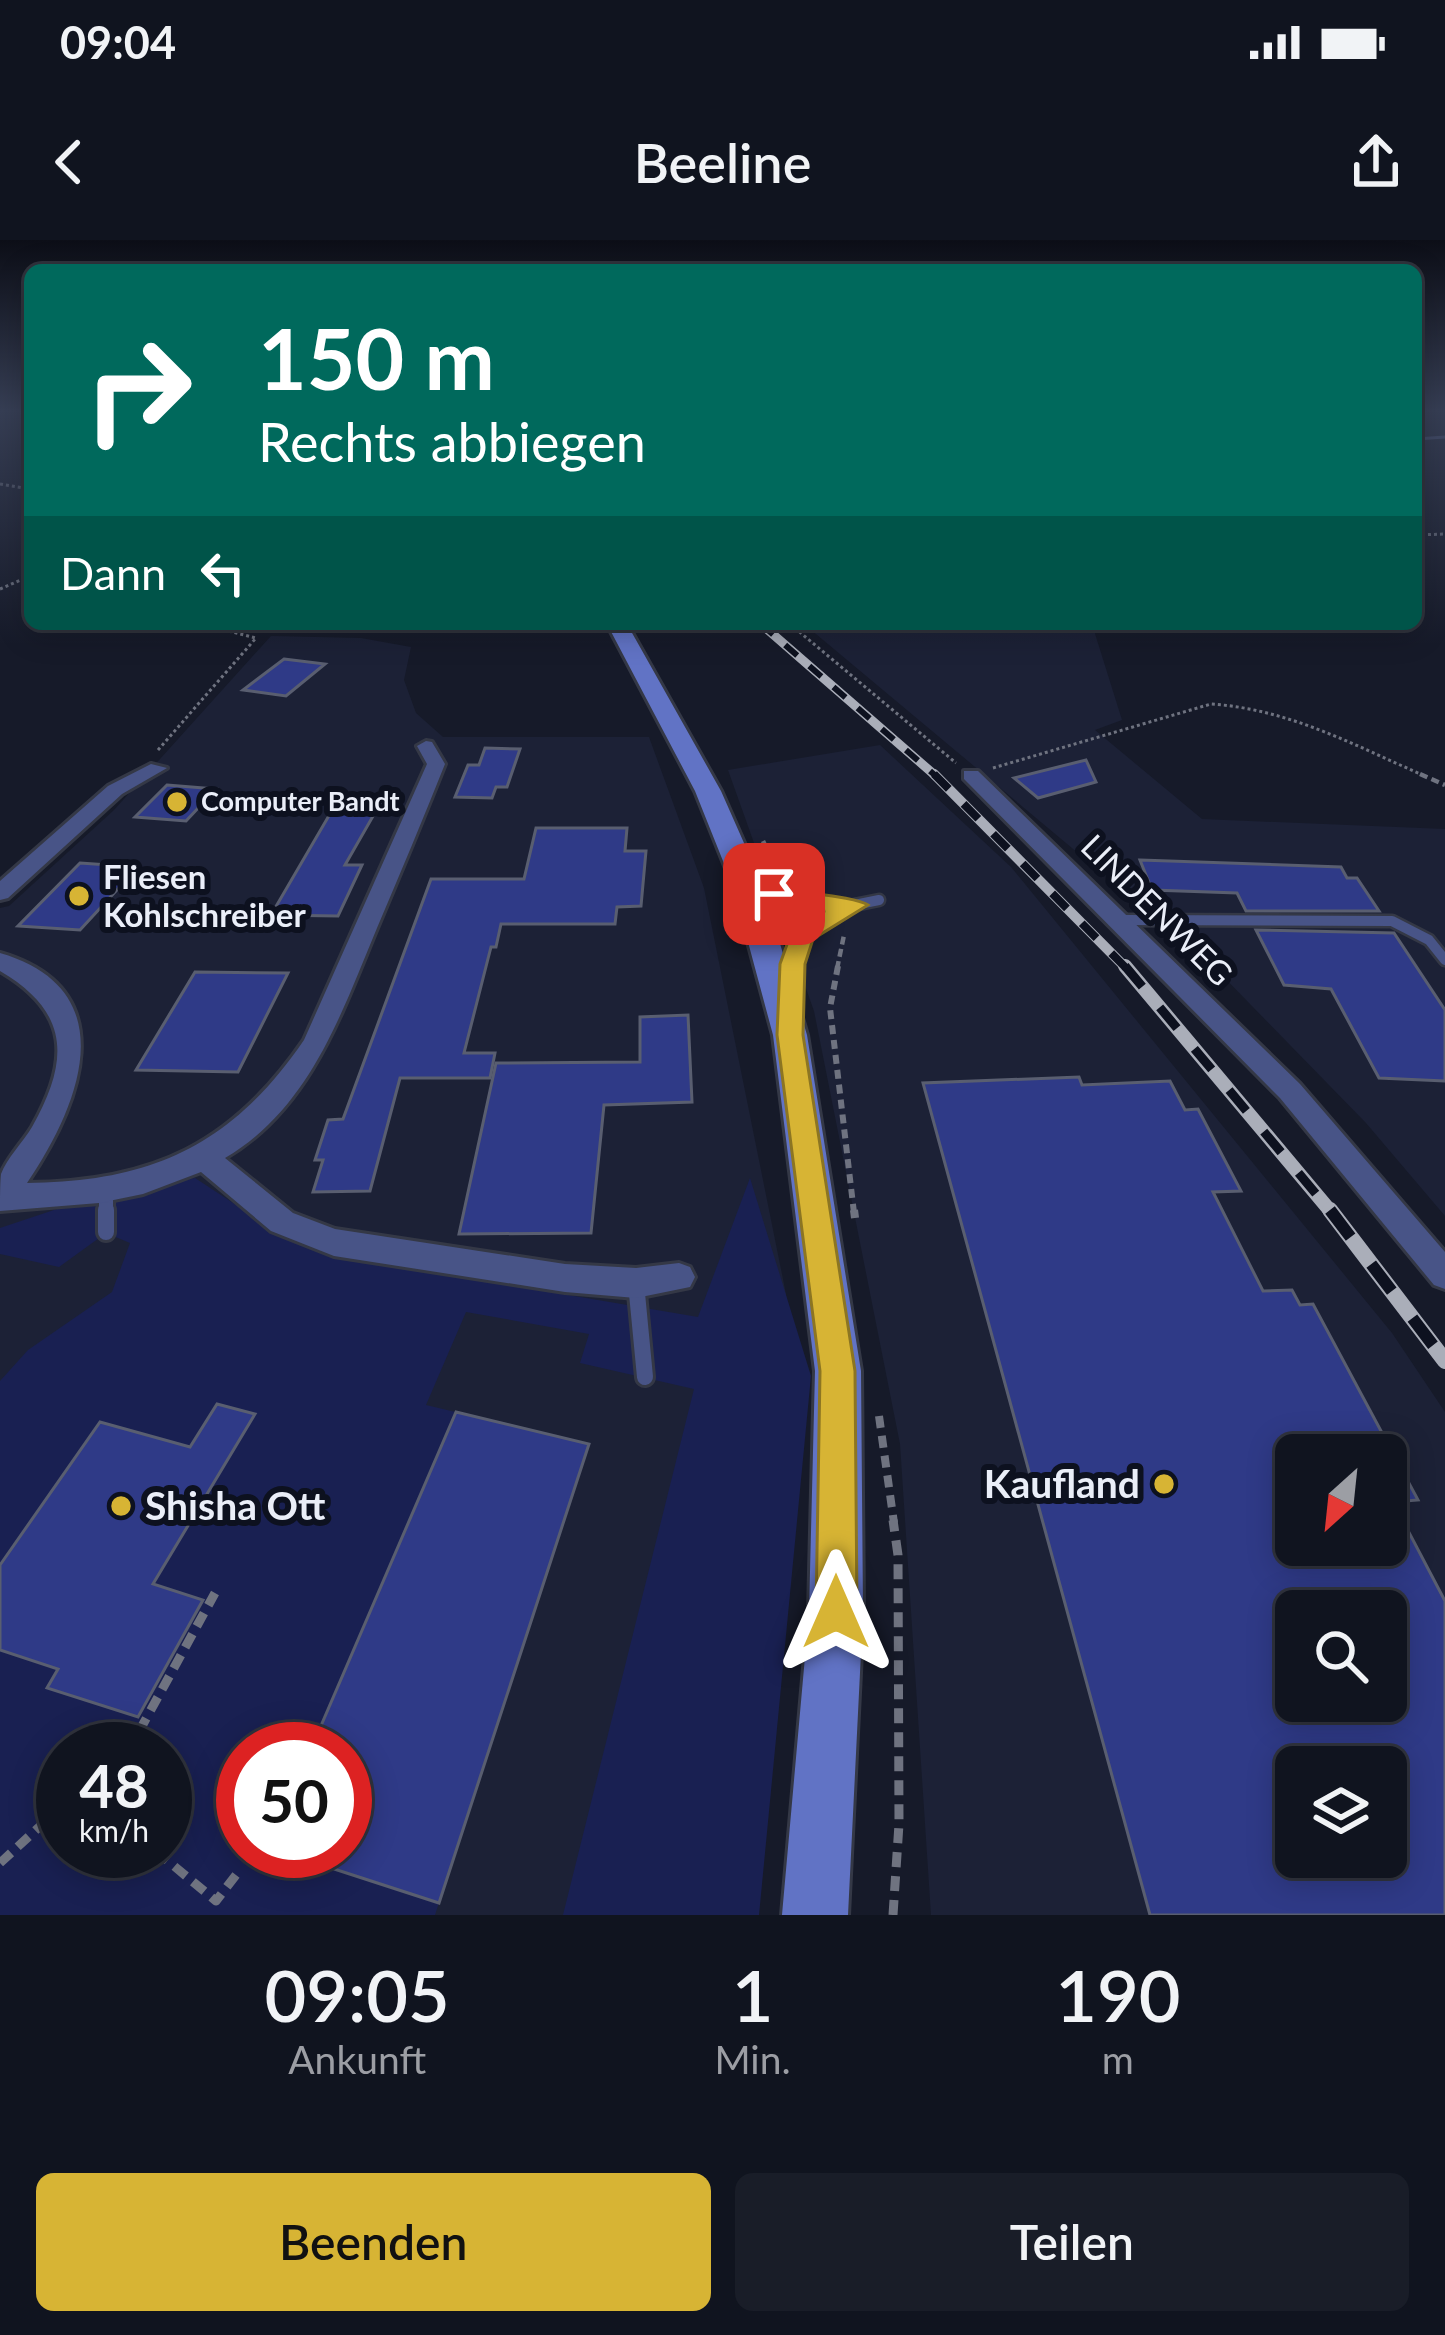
<!DOCTYPE html>
<html lang="de">
<style>
:root{--surface:#10141f;--page:#191d28;--text:#f1f3f6;--muted:#9c9ea4;--line:#30333d;--accent:#d7b434}
body{margin:0;font-family:Lato,sans-serif;background:var(--page);color:var(--text);height:100vh;display:flex;flex-direction:column;font-size:45px;white-space:nowrap}
*{box-sizing:border-box;margin:0}
p{font-size:39px;color:var(--muted)}
.icon{flex:none;width:66px;height:66px;fill:none;stroke:currentColor;stroke-width:2;stroke-linecap:round;stroke-linejoin:round}
.map{position:relative;height:1675px;overflow:hidden}
.panel{display:flex;flex-direction:column;background:var(--surface);flex:1}
.panel>*{flex:none}
.hud{position:absolute;left:24px;top:24px;width:1398px;height:366px;border-radius:18px;box-shadow:0 6px 30px #0003,0 0 0 3px var(--line);background:#00695c;color:#fff;overflow:hidden}
.needle{width:78px;rotate:207deg}
.buttons{position:absolute;left:1275px;top:1194px;display:grid;gap:24px}
.buttons a{display:grid;place-items:center;width:132px;height:132px;border-radius:18px;background:var(--surface);box-shadow:0 6px 30px #0003,0 0 0 3px var(--line);font-size:60px}
.speed{position:absolute;left:36px;top:1482px;display:flex;gap:24px;font-size:60px;font-weight:700;text-align:center}
.speed>*{display:grid;place-content:center;width:156px;height:156px;border-radius:50%;background:var(--surface);box-shadow:0 6px 30px #0003,0 0 0 3px var(--line);line-height:1}
.speed small{font-size:30px;font-weight:400}
.speed .limit{border:18px solid #d22;background:#fff;color:#111}
.pin{position:absolute;display:grid;place-items:center;width:102px;height:102px;color:#fff;margin:-51px;border-radius:24px;box-shadow:0 6px 18px #0006}
.me{position:absolute;width:132px;margin:-66px;rotate:0deg;stroke-linejoin:round;filter:drop-shadow(0 0 9px #0008)}
.turn{display:flex;align-items:center;gap:42px;height:252px;padding:0 36px;font-size:54px}
.turn .icon{width:156px;height:156px;stroke-width:2.5}
.turn b{display:block;font-size:84px;line-height:102px}
.then{display:flex;align-items:center;height:114px;padding:0 36px;background:#0003;gap:24px;font-size:45px}
.eta{display:flex;justify-content:space-evenly;align-items:center;height:204px;text-align:center}
.eta b{font-size:72px;font-weight:600;line-height:84px}
.button{display:flex;gap:24px;margin-top:auto;padding:24px 36px}
.button a{flex:1;height:138px;border-radius:18px;background:var(--accent);color:#111;font-size:48px;font-weight:600;line-height:138px;text-align:center}
.button a+a{background:var(--page);color:var(--text)}
.status{display:flex;justify-content:space-between;align-items:center;height:84px;padding:0 60px;background:var(--surface);direction:ltr}
.status svg{height:33px;fill:currentColor}
header{display:flex;justify-content:space-between;align-items:center;height:156px;padding:0 36px;background:var(--surface);font-size:54px;font-weight:600}
.map>svg:first-child{display:block}
</style>
<div class="status"><b>09:04</b><svg viewBox="0 0 49 12"><path d="M0 12V9h3v3zM5 12V6h3v6zM10 12V3h3v9zM15 12V0h3v12zM26 1h20v11H26zM47 4h2v5h-2z"/></svg></div>
<header><svg class="icon" aria-label="back" viewBox="0 0 24 24"><path d="M15 5l-7 7 7 7"/></svg>Beeline<svg class="icon" aria-label="share" viewBox="0 0 24 24"><path d="M12 15V3M7 8l5-5 5 5M5 13v7h14v-7"/></svg></header>
<div class="map">
<svg width="1445" height="1675" viewBox="0 0 1445 1675">
<rect width="100%" height="100%" fill="#161a29"/>
<!-- built -->
<g fill="#1c2136" fill-rule="evenodd">
<path d="M 804,384 L 1092,384 L 1122,480 L 1095,490 L 1202,579 L 1445,589 L 1445,976 L 1366,883 L 1212,725 Z"/>
<path d="M 271,396 L 361,398 L 411,407 L 404,440 L 416,473 L 443,497 L 649,497 L 704,648 L 786,1054 L 692,1675 L 0,1675 L 0,668 L 9,666 L 114,570 ZM 63,1509 L 165,1509 L 165,1611 L 63,1611 ZM 243,1509 L 345,1509 L 345,1611 L 243,1611 Z"/>
<path d="M 880,505 L 1011,627 L 1392,1093 L 1445,1172 L 1445,1675 L 931,1675 L 900,1204 L 814,771 L 728,530 ZM 1296,1215 L 1386,1215 L 1386,1305 L 1296,1305 ZM 1296,1371 L 1386,1371 L 1386,1461 L 1296,1461 ZM 1296,1527 L 1386,1527 L 1386,1617 L 1296,1617 Z"/>
</g>
<!-- green -->
<path fill="#192052" fill-rule="evenodd" d="M 195,938 L 262,982 L 375,1022 L 698,1077 L 750,938 L 811,1136 L 759,1675 L 563,1675 L 694,1149 L 580,1123 L 589,1094 L 466,1072 L 426,1165 L 589,1204 L 435,1675 L 0,1675 L 0,1141 L 28,1110 L 112,1052 L 130,1003 L 106,993 L 59,1027 L 0,1014 L 0,988 L 60,968 ZM 63,1509 L 165,1509 L 165,1611 L 63,1611 ZM 243,1509 L 345,1509 L 345,1611 L 243,1611 Z"/>
<g fill="none" stroke-linecap="round" stroke-linejoin="round">
<!-- stream -->
<path stroke="#7480ba" stroke-width="3" d="M 1416,199 L 1445,197"/>
</g>
<!-- building -->
<g fill="#2f3a87" stroke="#595e70" stroke-width="3" fill-rule="evenodd">
<path d="M 284,419 L 325,424 L 286,456 L 243,450 Z"/>
<path d="M 485,508 L 520,509 L 507,547 L 496,547 L 492,558 L 455,557 L 468,525 L 479,525 Z"/>
<path d="M 1086,520 L 1096,542 L 1038,558 L 1014,538 Z"/>
<path d="M 167,545 L 216,549 L 186,581 L 135,577 Z"/>
<path d="M 341,555 L 384,557 L 345,625 L 362,625 L 338,676 L 271,675 Z"/>
<path d="M 536,588 L 627,588 L 625,611 L 646,611 L 641,666 L 617,667 L 615,684 L 501,684 L 496,707 L 491,707 L 464,813 L 495,813 L 490,838 L 400,838 L 370,951 L 313,952 L 323,920 L 315,920 L 328,880 L 343,879 L 431,639 L 524,639 Z"/>
<path d="M 1140,620 L 1341,627 L 1347,638 L 1357,638 L 1379,671 L 1246,671 L 1237,653 L 1152,650 Z"/>
<path d="M 80,623 L 138,627 L 80,690 L 18,686 Z"/>
<path d="M 1256,690 L 1394,693 L 1445,770 L 1445,841 L 1379,838 L 1331,749 L 1284,745 Z"/>
<path d="M 195,732 L 288,733 L 238,832 L 136,830 Z"/>
<path d="M 688,775 L 692,862 L 604,865 L 591,993 L 459,994 L 496,823 L 640,822 L 640,777 Z"/>
<path d="M 1079,837 L 1082,845 L 1170,841 L 1185,870 L 1198,869 L 1241,951 L 1213,952 L 1263,1051 L 1292,1050 L 1300,1065 L 1313,1064 L 1418,1260 L 1393,1262 L 1445,1361 L 1445,1675 L 1150,1675 L 923,843 ZM 1296,1215 L 1386,1215 L 1386,1305 L 1296,1305 ZM 1296,1371 L 1386,1371 L 1386,1461 L 1296,1461 ZM 1296,1527 L 1386,1527 L 1386,1617 L 1296,1617 Z"/>
<path d="M 217,1164 L 255,1174 L 153,1344 L 203,1360 L 138,1477 L 47,1448 L 58,1429 L 0,1410 L 0,1325 L 100,1182 L 190,1207 Z"/>
<path d="M 456,1172 L 589,1204 L 439,1663 L 294,1616 L 295,1611 L 345,1611 L 345,1509 L 311,1509 Z"/>
</g>
<g fill="none" stroke-linecap="round" stroke-linejoin="round">
<!-- lane-far2 casing -->
<g stroke="#343846" stroke-width="15">
<g id="lane-far2">
<path d="M 750,646 L 800,663 L 833,664"/>
<path d="M 1122,680 L 1392,681 L 1429,700 L 1445,720"/>
<path d="M 760,684 L 879,660"/>
<path d="M 793,729 C 800,692 824,680 856,665"/>
</g>
</g>
<!-- lane-far1 casing -->
<g stroke="#343846" stroke-width="20">
<g id="lane-far1">
<path d="M 791,760 L 794,726"/>
<path d="M 106,950 L 106,973"/>
</g>
</g>
<!-- lane casing -->
<g stroke="#343846" stroke-width="22">
<g id="lane">
<path d="M 106,970 L 106,992"/>
<path d="M 636,1043 L 645,1137"/>
</g>
</g>
<!-- street casing -->
<g stroke="#343846" stroke-width="6">
<g id="street">
<path d="M 426,501 L 432,502 L 445,524 C 423,579 400,634 377,688 C 341,774 310,868 225,918 L 293,973 L 335,989 L 565,1024 L 636,1028 L 679,1023 L 690,1027 L 695,1037 L 690,1047 L 636,1058 L 565,1052 L 334,1016 L 271,991 L 201,932 L 143,954 L 99,963 L 0,971 C 0,960 0,943 1,934 C 7,918 23,902 32,887 C 70,820 70,772 0,731 L 0,713 C 126,750 80,865 27,943 C 153,942 233,904 304,800 L 427,524 L 417,506 Z"/>
<path d="M 151,524 L 167,528 L 122,554 L 8,658 L 0,660 L 0,641 L 108,546 Z"/>
<path d="M 964,531 L 978,531 L 1300,844 L 1445,1012 L 1445,1049 L 1434,1045 L 1280,858 L 964,539 Z"/>
</g>
</g>
<!-- secondary casing -->
<g stroke="#343846" stroke-width="6">
<path id="secondary" d="M 607,384 L 627,384 L 721,551 L 763,646 L 807,795 L 861,1131 L 863,1372 L 848,1675 L 782,1675 L 809,1372 L 815,1131 L 773,795 L 733,646 L 695,551 Z"/>
</g>
<!-- path-far4 -->
<g stroke="#6f7380" stroke-width="3" stroke-dasharray="3 3" stroke-linecap="butt">
<path d="M 0,244 L 30,249"/>
<path d="M 1416,295 L 1445,294"/>
<path d="M 0,349 L 30,336"/>
<path d="M 790,384 L 956,523"/>
<path d="M 158,510 L 256,398 L 200,384"/>
<path d="M 993,528 L 1211,464 C 1289,469 1356,506 1427,537"/>
</g>
<!-- path-far3 -->
<g stroke="#6f7380" stroke-width="4.5" stroke-dasharray="8 4.5" stroke-linecap="butt">
<path d="M 1420,534 L 1445,545"/>
<path d="M 763,601 L 777,629 L 786,633"/>
<path d="M 837,729 L 844,695"/>
</g>
<!-- path-far2 -->
<path stroke="#6f7380" stroke-width="6" stroke-dasharray="9 6" stroke-linecap="butt" d="M 838,726 L 830,768 L 854,973"/>
<!-- path-far1 -->
<g stroke="#6f7380" stroke-width="8" stroke-dasharray="12 8" stroke-linecap="butt">
<path d="M 854,970 L 855,978"/>
<path d="M 879,1176 L 894,1283"/>
</g>
<!-- path -->
<g stroke="#6f7380" stroke-width="9" stroke-dasharray="15 9" stroke-linecap="butt">
<path d="M 123,1509 L 136,1497 L 215,1353"/>
<path d="M 156,1611 L 216,1661 L 236,1635"/>
<path d="M 0,1623 L 63,1565"/>
<path d="M 893,1675 L 899,1584 L 898,1315 L 893,1280"/>
</g>
<!-- lane-far2 -->
<use href="#lane-far2" stroke="#485487" stroke-width="10"/>
<!-- lane-far1 -->
<use href="#lane-far1" stroke="#485487" stroke-width="14"/>
<!-- lane -->
<use href="#lane" stroke="#485487" stroke-width="16"/>
<!-- street -->
<use href="#street" fill="#485487" fill-rule="evenodd"/>
<!-- secondary -->
<use href="#secondary" fill="#6173c5" fill-rule="evenodd"/>
<!-- rail-far3 casing -->
<g stroke="#aaaeb9" stroke-width="9">
<path id="rail-far3" d="M 761,384 L 937,537"/>
</g>
<!-- rail-far2 casing -->
<g stroke="#aaaeb9" stroke-width="10">
<path id="rail-far2" d="M 934,534 L 1127,729"/>
</g>
<!-- rail-far1 casing -->
<g stroke="#aaaeb9" stroke-width="14">
<path id="rail-far1" d="M 1125,726 L 1332,973"/>
</g>
<!-- rail casing -->
<g stroke="#aaaeb9" stroke-width="16">
<path id="rail" d="M 1330,970 L 1445,1121"/>
</g>
<!-- rail-far3 -->
<use href="#rail-far3" stroke="#0d111f" stroke-width="6" stroke-dasharray="16" stroke-linecap="butt"/>
<!-- rail-far2 -->
<use href="#rail-far2" stroke="#0d111f" stroke-width="8" stroke-dasharray="21" stroke-linecap="butt"/>
<!-- rail-far1 -->
<use href="#rail-far1" stroke="#0d111f" stroke-width="9" stroke-dasharray="27" stroke-linecap="butt"/>
<!-- rail -->
<use href="#rail" stroke="#0d111f" stroke-width="12" stroke-dasharray="34" stroke-linecap="butt"/>
</g>
<!-- sky -->
<linearGradient id="sky" x2="0" y2="1"><stop stop-color="#0c0e17"/><stop offset="0.42" stop-color="#363e54"/><stop offset="1" stop-color="#363e54" stop-opacity="0"/></linearGradient>
<rect width="1445" height="405" fill="url(#sky)"/>
<!-- route -->
<path fill="#d7b434" stroke="#8c7522" stroke-width="3" d="M 774,647 C 797,653 855,656 868,665 L 813,699 L 805,724 L 803,795 L 855,1131 L 857,1372 L 851,1386 L 836,1392 L 822,1386 L 816,1372 L 820,1131 L 777,795 L 780,724 L 790,696 L 809,678 L 825,671 L 800,670 L 766,659 L 766,649 Z"/>
<!-- markers -->
<g fill="#d7b434" stroke="#0d111f" stroke-width="4.5">
<circle cx="177" cy="562" r="12"/>
<circle cx="79" cy="656" r="12"/>
<circle cx="1164" cy="1244" r="12"/>
<circle cx="121" cy="1266" r="12"/>
</g>
<g text-anchor="middle" stroke-width="12" stroke-linejoin="round" paint-order="stroke">
<!-- far-poi labels -->
<g font-size="27" font-weight="bold" fill="#eaeef8" stroke="#0d111f" text-anchor="start">
<text x="201" y="571">Computer Bandt</text>
</g>
<!-- poi labels -->
<g font-size="33" font-weight="bold" fill="#eaeef8" stroke="#0d111f" text-anchor="start">
<text x="103" y="649">Fliesen<tspan x="103" dy="38">Kohlschreiber</tspan></text>
</g>
<!-- street labels -->
<g font-size="33" fill="#eaeef8" stroke="#0d111f">
<text transform="translate(1157 670) rotate(45)" y="12">LINDENWEG</text>
</g>
<!-- near-poi labels -->
<g font-size="39" font-weight="bold" fill="#eaeef8" stroke="#0d111f" text-anchor="end">
<text x="1140" y="1258">Kaufland</text>
<text x="145" y="1280" text-anchor="start">Shisha Ott</text>
</g>
</g>
</svg>
<div class="buttons">
<a><svg class="needle" viewBox="-14 -14 28 28"><path d="M0-13l5 13h-10z" fill="#e53935"/><path d="M0 13l5-13h-10z" fill="#9c9ea4"/></svg></a>
<a><svg class="icon" aria-label="search" viewBox="0 0 24 24"><circle cx="10" cy="10" r="6"/><path d="M15 15l6 6"/></svg></a>
<a><svg class="icon" aria-label="layers" viewBox="0 0 24 24"><path d="M12 4l9 5-9 5-9-5zM3 14l9 5 9-5"/></svg></a>
</div>
<div class="speed"><div>48<small>km/h</small></div><div class="limit">50</div></div>
<div class="pin" style="left:774px;top:654px;background:#d93025"><svg class="icon" aria-label="arrive" viewBox="0 0 24 24"><path d="M6 21V4h12l-3 4 3 4H6"/></svg></div>
<svg class="me" style="left:836px;top:1372px" viewBox="-20 -20 40 40"><path d="M0-17L14 15 0 8-14 15z" fill="#d7b434" stroke="#fff" stroke-width="4"/></svg>
<div class="hud">
<div class="turn"><svg class="icon" aria-label="right" viewBox="0 0 24 24"><path d="M7 20v-9h11M14 6l5 5-5 5"/></svg><div><b>150 m</b>Rechts abbiegen</div></div>
<div class="then">Dann<svg class="icon" aria-label="left" viewBox="0 0 24 24"><path d="M17 20v-9H6M10 6l-5 5 5 5"/></svg></div>
</div>
</div>
<section class="panel">
<div class="eta">
<div><b>09:05</b><p>Ankunft</p></div>
<div><b>1</b><p>Min.</p></div>
<div><b>190</b><p>m</p></div>
</div>
<div class="button"><a>Beenden</a><a>Teilen</a></div>
</section>
